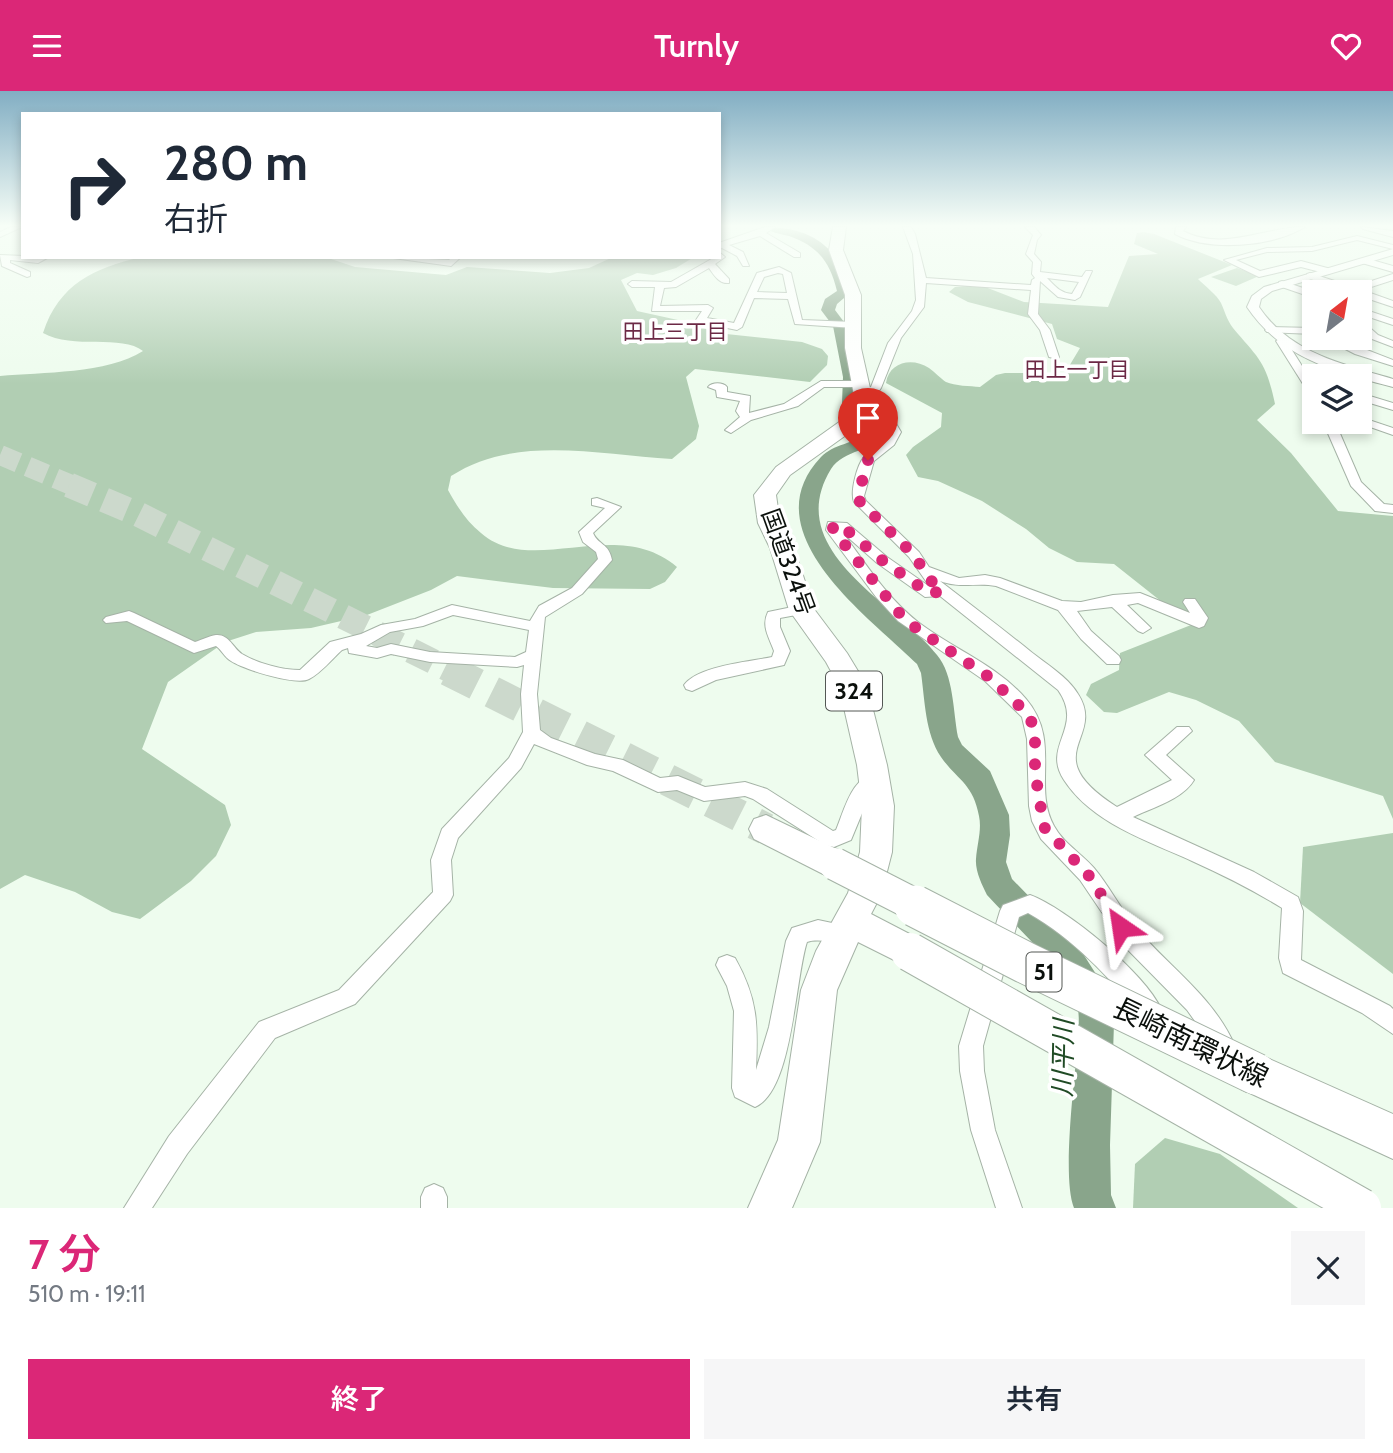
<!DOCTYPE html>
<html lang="ja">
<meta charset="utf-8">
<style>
:root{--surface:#fff;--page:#f6f6f7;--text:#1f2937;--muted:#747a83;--accent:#db2777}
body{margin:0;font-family:Cabin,"Noto Sans JP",sans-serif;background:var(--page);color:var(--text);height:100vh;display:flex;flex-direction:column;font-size:26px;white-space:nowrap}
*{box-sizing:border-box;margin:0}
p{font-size:23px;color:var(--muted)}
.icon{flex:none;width:38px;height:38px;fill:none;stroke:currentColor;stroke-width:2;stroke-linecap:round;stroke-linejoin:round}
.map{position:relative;height:1117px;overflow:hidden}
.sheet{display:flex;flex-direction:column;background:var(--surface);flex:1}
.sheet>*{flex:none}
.banner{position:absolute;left:21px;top:21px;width:700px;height:147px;border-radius:0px;box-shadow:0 4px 10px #0003;background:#fff;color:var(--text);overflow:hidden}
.needle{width:46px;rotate:31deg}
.fabs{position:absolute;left:1302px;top:189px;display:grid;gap:14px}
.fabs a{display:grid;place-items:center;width:70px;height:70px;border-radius:0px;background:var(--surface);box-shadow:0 4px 10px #0003;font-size:35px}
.pin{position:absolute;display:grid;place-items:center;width:60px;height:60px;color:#fff;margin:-72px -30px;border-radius:50% 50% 50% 0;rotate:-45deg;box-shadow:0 0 7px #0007}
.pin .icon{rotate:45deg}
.me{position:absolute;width:77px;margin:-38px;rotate:328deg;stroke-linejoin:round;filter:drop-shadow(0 0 5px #0008)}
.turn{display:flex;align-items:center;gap:24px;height:147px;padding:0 28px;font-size:32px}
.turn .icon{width:91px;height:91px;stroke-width:2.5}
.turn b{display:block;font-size:49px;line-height:60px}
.round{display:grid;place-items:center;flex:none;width:74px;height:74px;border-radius:0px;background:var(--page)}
.head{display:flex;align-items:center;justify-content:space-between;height:119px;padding:0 28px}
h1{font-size:42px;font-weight:600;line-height:52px;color:var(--accent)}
.cta{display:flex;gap:14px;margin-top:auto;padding:14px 28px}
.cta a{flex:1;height:80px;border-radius:0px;background:var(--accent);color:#fff;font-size:28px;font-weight:600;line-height:80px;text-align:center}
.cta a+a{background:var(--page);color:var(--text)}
header{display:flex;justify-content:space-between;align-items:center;height:91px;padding:0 28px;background:var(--accent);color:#fff;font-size:32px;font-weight:600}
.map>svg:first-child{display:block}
</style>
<header><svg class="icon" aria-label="menu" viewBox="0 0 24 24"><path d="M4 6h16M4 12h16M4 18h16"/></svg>Turnly<svg class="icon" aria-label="heart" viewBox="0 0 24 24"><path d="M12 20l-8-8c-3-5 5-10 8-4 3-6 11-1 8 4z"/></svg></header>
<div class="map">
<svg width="1393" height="1117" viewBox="0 0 1393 1117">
<rect width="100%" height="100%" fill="#eefcee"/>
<!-- green -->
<g fill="#b1ceb3">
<path d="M 1143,141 L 1154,143 L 1232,174 L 1198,188 C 1205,195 1217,204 1221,212 C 1225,221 1227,229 1233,237 C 1259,268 1266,270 1275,313 L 1257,329 L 1291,362 L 1338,420 L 1393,425 L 1393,728 L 1383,705 L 1275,671 L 1239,630 L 1196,609 L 1169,601 L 1117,622 L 1104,621 L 1086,604 L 1091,593 L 1119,579 L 1120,562 L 1191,534 L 1114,473 L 1077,471 L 1049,457 L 1026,438 L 982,410 L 938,390 L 918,386 L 906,364 L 913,356 L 941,336 L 942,322 L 886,292 C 889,271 912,266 929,277 C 935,281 941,288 946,291 C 955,295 970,295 980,296 L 996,284 L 1005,282 L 1065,282 L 1080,257 L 1057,248 L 1052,233 L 968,211 L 949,201 L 955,196 L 980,194 L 1024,211 L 1108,216 L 1129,165 L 1158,163 L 1134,153 L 1137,142 Z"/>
<path d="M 141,166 L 325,166 L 355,176 L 446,184 L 467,176 L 550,182 L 589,177 L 613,166 L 694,166 L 676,177 L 653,184 L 637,182 L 621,189 L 637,220 L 687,231 L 717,242 L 802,251 L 822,258 L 828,265 L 827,274 L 810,291 L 695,278 L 686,286 L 699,335 L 696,348 L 672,368 C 599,364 516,343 451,385 L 448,399 C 457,415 466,430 481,442 C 532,487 616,424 677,476 L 665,491 L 650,498 L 553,497 L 457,485 L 431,499 L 367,524 L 311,537 L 256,541 L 225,551 L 168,591 L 142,658 L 225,714 L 231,734 L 216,765 L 191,790 L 140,828 L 112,821 L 75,801 L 25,784 L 0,798 L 0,285 C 42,281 107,283 143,260 C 122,243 73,259 43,242 C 59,193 94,177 141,166 Z"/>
<path d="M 1237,177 L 1259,185 L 1236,195 L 1211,186 Z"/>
<path d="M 1393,742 L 1393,883 L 1300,812 L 1303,756 Z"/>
<path d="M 1165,1047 L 1220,1063 L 1298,1117 L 1133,1117 L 1135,1073 Z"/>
</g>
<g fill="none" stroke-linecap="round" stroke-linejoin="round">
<!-- river -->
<path fill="#89a58b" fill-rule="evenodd" d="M 763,136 C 811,136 838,154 851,201 L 837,213 L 835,219 L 847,235 L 859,286 L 862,318 L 887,340 C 872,362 844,358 831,378 C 781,460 896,512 937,564 C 954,584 953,621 958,646 L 962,654 L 990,680 L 1009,724 L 1010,744 L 1006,771 L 1012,788 L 1080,858 L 1110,905 L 1114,932 L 1110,1054 L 1111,1104 L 1116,1117 L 1074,1117 C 1062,1088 1074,994 1077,958 C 1078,943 1081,924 1076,910 C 1068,884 1008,827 987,804 C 982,794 975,780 976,768 C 977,753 982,739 979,725 C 973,692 957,689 941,666 C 925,642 925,610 921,582 L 917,573 C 868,525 750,441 821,366 C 833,353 854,353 868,341 L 845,320 L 842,312 L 843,286 L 833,235 L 821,219 L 825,208 L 837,200 C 830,171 818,155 789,145 C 780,143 770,141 763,136 Z"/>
<!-- motorway-tunnel-far2 -->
<path stroke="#ccd9cc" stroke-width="20" stroke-dasharray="20 10" stroke-linecap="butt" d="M 0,364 L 74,395"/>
<!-- motorway-tunnel-far1 -->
<path stroke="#ccd9cc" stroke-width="25" stroke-dasharray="25 13" stroke-linecap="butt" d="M 69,394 L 138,423 L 452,580"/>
<!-- motorway-tunnel -->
<path stroke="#ccd9cc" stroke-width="32" stroke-dasharray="32 17" stroke-linecap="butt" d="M 448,579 L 766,738"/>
<!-- minor casing -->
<g stroke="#a5b3a6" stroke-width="2">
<g id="minor">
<path d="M 11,136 L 22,136 L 0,146 L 0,141 Z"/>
<path d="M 765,136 L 775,136 L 766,142 L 800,162 L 800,166 L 794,166 L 760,145 L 729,154 L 743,161 L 749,175 L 743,175 L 737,165 L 722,157 L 719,158 L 719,152 Z"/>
<path d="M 903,136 L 911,136 L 915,143 L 926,187 L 1031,194 L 1032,189 L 1035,187 L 1032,183 L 1033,171 L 1026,163 L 1033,144 L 1025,136 L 1034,136 L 1041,144 L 1037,149 L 1034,163 L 1041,171 L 1040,181 L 1082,186 L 1086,180 L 1092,180 L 1080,206 L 1075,209 L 1058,206 L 1040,190 L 1038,223 L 1050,239 L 1059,266 L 1058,268 L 1049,266 L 1040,239 L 1028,223 L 1031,199 L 926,192 L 924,216 L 901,247 L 881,297 L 876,304 L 859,304 L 859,300 L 871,296 L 888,252 L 912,220 L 916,209 L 913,163 ZM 1047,187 L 1079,191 L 1072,203 C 1060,202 1055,195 1047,187 Z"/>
<path d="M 1357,145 L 1393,154 L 1393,158 L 1357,149 L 1312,160 L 1267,161 L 1236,169 L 1260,180 L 1301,170 L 1331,178 L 1332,180 L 1328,183 L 1301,176 L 1259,186 L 1224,169 L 1267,157 L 1312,156 Z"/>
<path d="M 719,161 L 725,166 L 715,173 L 729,188 L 729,192 C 719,193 714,184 709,177 L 676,196 L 664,197 L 660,215 L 708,214 L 713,217 L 707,227 L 734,232 L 757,182 L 779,176 L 791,182 L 802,229 L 854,231 L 859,234 L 854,237 L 795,233 L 788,208 L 754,207 L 742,236 L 737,239 L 698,231 L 696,229 L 702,220 L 652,220 L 655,196 L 632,196 L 628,193 L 632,190 L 671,191 L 715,166 L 719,166 ZM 778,182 L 783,183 L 787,202 L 757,201 L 764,186 Z"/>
<path d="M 0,164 L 49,166 L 38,172 L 10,169 L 10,172 L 30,181 L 30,185 L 27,186 L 2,175 Z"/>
<path d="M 386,166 L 449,169 L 452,166 L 461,166 L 451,175 Z"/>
<path d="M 1365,167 L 1393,175 L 1393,181 L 1362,172 L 1362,168 Z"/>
<path d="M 1310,182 L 1353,196 L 1393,183 L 1393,189 L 1362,199 L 1393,210 L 1393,216 L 1360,205 L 1360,201 L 1351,201 L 1307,187 L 1307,183 Z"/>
<path d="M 1282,190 L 1315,201 L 1314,207 L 1279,195 L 1279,191 Z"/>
<path d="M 1314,208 L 1314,237 L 1311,236 L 1303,224 L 1309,211 Z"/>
<path d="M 1360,217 L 1393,228 L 1393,234 L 1360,223 Z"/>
<path d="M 1360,228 L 1378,244 L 1393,250 L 1393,256 L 1372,248 L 1360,236 Z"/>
<path d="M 1270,236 L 1314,237 L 1314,243 L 1267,241 L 1265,239 Z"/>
<path d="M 1281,247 L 1285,248 L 1314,294 L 1314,305 L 1310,304 L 1276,250 Z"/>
<path d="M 1324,247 L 1336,247 L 1393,269 L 1393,275 L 1355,263 Z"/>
<path d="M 821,290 L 860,290 L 865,293 L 860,296 L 824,296 L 798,315 L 751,329 L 731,342 L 725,339 L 740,326 L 736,320 L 740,310 L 717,306 L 716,299 L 708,296 C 712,291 723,291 727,296 L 727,301 L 750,305 L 749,322 L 784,313 Z"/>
<path d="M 1360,302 L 1393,312 L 1393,319 L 1360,309 Z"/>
<path d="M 861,307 C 881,305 892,326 901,341 L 894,354 L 874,370 L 864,405 L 866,410 L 919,461 L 929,476 L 959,487 L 985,484 L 1000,487 L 1062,510 L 1081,511 L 1113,504 L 1140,502 L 1190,522 L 1183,511 L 1185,508 L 1195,508 L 1208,527 L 1204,535 L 1199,537 L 1138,512 L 1127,514 L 1151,537 L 1143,542 L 1138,540 L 1112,516 L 1077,520 L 1091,540 L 1119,565 L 1121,569 L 1119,573 L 1107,573 L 1081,548 L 1058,519 L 996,495 C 976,491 962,498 940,490 C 970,513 1000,536 1030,560 C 1046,573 1067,585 1078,603 C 1107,648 1034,663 1117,716 L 1172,689 L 1145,664 L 1177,636 L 1189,636 L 1192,640 L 1166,664 L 1194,689 C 1183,708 1152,717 1133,726 L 1254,781 L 1298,806 L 1303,820 L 1301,869 L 1390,915 L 1393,918 L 1393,943 L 1362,922 L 1283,882 L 1279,867 L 1282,817 C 1253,799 1223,784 1192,770 C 1146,749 1092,732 1064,689 C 1041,654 1085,637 1058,599 L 940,505 L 925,506 L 877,472 L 843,442 C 866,473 887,507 918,531 C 953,558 997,574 1026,608 C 1062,650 1032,695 1054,735 C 1063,752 1081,762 1094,777 C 1110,796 1121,819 1137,838 C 1171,878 1213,905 1235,955 L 1228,967 L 1220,970 L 1212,967 L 1207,947 L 1187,919 L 1126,857 L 1080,789 L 1041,748 L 1032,730 L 1029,715 L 1027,648 L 1022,626 L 985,590 L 898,530 L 876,506 L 826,439 L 828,431 L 847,432 L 887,466 L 930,496 L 909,466 L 854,411 C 850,401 857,374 864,366 C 873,356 883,353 889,341 L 878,322 L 861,311 Z"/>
<path d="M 1360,326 L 1393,337 L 1393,344 L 1356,331 L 1360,331 Z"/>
<path d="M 1323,331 L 1335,331 L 1361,391 L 1384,413 L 1393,414 L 1393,422 L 1375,420 L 1351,395 Z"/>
<path d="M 597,407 L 621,416 L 593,442 C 598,454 609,452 612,469 L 582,503 L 545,526 L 537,603 L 540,639 L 551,647 L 595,663 L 623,669 L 660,687 L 678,685 L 705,696 L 745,691 L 767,698 L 833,740 L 836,739 C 844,721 853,678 880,686 L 883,691 L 870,703 L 851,749 L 834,756 L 825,754 L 753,708 L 745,705 L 704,710 L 677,699 L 658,701 L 613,680 L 587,674 L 534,653 L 521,677 L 458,747 L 451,769 L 453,804 L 450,810 L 355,913 L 275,947 L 187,1063 L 152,1117 L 124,1117 L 169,1045 L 259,931 L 339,899 L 433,801 L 431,769 L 442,738 L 509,667 L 523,641 L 521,603 L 524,574 L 517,576 L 430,571 L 391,563 L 377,567 L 349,562 L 348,557 L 342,559 C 332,568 321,582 309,588 C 296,595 243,578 231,570 C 224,566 222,559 216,555 L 194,562 L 127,530 L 106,532 L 103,529 L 106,526 L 129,520 L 134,522 L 195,551 C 201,549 209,545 216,544 C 229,543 233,557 242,563 C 257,572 282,579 300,579 L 330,551 L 361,543 L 381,534 L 415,528 L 452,514 L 530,530 L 539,515 L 572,497 L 598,468 L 596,461 L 583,451 L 579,441 L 605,417 L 592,414 L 592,408 ZM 453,524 L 529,539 L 526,561 L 515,566 L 430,561 L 391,553 L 377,557 L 366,555 L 390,541 L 423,535 Z"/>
<path d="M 802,514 L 810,519 L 807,522 L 780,527 L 780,536 L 790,560 L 784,574 L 716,589 L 692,600 L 686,598 L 684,594 C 698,575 748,571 772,566 L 774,560 C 769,546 761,535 768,521 Z"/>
<path d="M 1030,804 C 1066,817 1146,883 1161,918 L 1158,925 L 1150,929 L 1142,925 C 1108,886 1074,848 1028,822 L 1019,826 L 983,955 L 984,980 L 995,1039 L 1022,1117 L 996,1117 L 971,1039 L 960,980 L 959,955 L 1000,820 L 1003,814 Z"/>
<path d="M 818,829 L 851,836 L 855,843 L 851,850 C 837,855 822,846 807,851 C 795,887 793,1000 755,1016 L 735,1006 L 732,997 L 734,920 L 727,895 L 716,874 L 719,867 L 727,864 L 735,867 C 758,908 758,933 756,979 L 769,936 L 786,850 L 792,837 Z"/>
<path d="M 434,1093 L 443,1097 L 447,1106 L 447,1117 L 421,1117 L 421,1106 L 425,1097 Z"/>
</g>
</g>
<!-- tertiary casing -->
<g stroke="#a5b3a6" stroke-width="2">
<g id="tertiary">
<path d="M 1176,136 L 1186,136 L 1183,140 C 1224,161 1263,136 1305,136 C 1272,156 1209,161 1175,143 Z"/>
<path d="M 1361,136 L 1393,140 L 1393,146 L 1363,138 Z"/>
<path d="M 1393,158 L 1393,164 L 1272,200 L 1261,208 L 1259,216 C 1290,262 1342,273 1393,288 L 1393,296 C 1336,281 1282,268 1247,216 L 1252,205 L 1264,196 Z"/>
</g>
</g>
<!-- trunk casing -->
<g stroke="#a5b3a6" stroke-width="2">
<path id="trunk" d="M 833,136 L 846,136 L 843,159 L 861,204 L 861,257 L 874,315 L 869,326 L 856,337 L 790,384 L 776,404 L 780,432 L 794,457 L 814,518 L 847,562 L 867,595 L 887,674 L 894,715 L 892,761 L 881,804 L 871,823 L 923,850 L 928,861 L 923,872 L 910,877 L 858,851 L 837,899 L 820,1051 L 792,1117 L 748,1117 L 778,1049 L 801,899 L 816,860 L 848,802 L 860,761 L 862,715 L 857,674 L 839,595 L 826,571 L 789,519 L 770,457 L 758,432 L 754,404 L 776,376 L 842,329 L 856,315 L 845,257 L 845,204 L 829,159 Z"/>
</g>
<!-- motorway casing -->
<g stroke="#a5b3a6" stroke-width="2">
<g id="motorway">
<path d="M 766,724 L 847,763 L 853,773 L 847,783 L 835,788 L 823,783 L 754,748 L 749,738 L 754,728 Z"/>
<path d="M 1256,962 L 1393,1023 L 1393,1068 L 1241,998 L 1235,983 L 1241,968 Z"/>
</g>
</g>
<!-- minor -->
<use href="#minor" fill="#fff" fill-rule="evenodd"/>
<!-- tertiary -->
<use href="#tertiary" fill="#fff" fill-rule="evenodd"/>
<!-- trunk -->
<use href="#trunk" fill="#fff" fill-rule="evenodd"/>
<!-- motorway -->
<use href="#motorway" fill="#fff" fill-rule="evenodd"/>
<!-- trunk-bridge casing -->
<g stroke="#a5b3a6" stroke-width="40" stroke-linecap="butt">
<path id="trunk-bridge" d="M 910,861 L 1362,1117"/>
</g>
<!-- motorway-bridge-far1 casing -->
<g stroke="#a5b3a6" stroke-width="34" stroke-linecap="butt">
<path id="motorway-bridge-far1" d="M 835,773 L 919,816"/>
</g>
<!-- motorway-bridge casing -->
<g stroke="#a5b3a6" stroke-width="43" stroke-linecap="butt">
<path id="motorway-bridge" d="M 915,815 L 1026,872 L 1256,983"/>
</g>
<!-- trunk-bridge -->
<use href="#trunk-bridge" stroke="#fff" stroke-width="38"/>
<!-- motorway-bridge-far1 -->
<use href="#motorway-bridge-far1" stroke="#fff" stroke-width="32"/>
<!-- motorway-bridge -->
<use href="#motorway-bridge" stroke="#fff" stroke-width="41"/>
</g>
<!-- sky -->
<linearGradient id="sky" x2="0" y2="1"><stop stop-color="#82aec3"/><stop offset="0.46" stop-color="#f7fef7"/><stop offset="1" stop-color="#f7fef7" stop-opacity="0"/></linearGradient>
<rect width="1393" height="293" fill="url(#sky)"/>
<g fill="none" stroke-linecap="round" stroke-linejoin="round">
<!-- route -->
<path stroke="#db2777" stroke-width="12" stroke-dasharray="0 21.6" d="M 868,369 L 858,405 L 860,411 L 914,464 L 930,489 L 943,499 L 930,503 L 882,469 L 842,435 L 833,434 L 833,439 L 900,523 L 916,537 L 989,586 L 1028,623 L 1035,639 L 1035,681 L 1044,736 L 1091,787 L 1121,836"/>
</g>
<g text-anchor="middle" stroke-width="7" stroke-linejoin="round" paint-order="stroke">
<!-- far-neighbourhood labels -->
<g font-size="21" fill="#6c2945" stroke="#fff">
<text x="675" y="248">田上三丁目</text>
<text x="1077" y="286">田上一丁目</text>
</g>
<!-- shield labels -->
<g fill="#fff" stroke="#545855" stroke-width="2">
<rect x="826" y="580.5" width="56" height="39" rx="5"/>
<rect x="1026.5" y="861.5" width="35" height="39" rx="5"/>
</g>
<g font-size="23" font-weight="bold" fill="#0b100c">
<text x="854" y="608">324</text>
<text x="1044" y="889">51</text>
</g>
<!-- street labels -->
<g font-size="24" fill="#0b100c" stroke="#fff">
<text transform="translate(788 471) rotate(70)" y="8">国道324号</text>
</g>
<!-- water labels -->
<g font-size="26" font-style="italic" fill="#204b25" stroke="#fff">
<text transform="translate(1063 967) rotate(-89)" y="9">川平川</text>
</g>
<!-- near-street labels -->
<g font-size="28" fill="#0b100c" stroke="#fff">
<text transform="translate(1191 951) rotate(26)" y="10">長崎南環状線</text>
</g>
</g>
</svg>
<div class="fabs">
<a><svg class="needle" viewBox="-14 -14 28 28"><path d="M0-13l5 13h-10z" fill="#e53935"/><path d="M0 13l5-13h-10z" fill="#747a83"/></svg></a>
<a><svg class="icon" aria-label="layers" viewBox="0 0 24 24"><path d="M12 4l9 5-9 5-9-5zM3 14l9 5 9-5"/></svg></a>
</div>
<div class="pin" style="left:868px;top:369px;background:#d93025"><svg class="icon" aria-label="arrive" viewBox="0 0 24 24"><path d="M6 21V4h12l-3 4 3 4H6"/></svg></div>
<svg class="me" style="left:1121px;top:836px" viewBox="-20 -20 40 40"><path d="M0-17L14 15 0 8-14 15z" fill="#db2777" stroke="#fff" stroke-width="4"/></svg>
<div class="banner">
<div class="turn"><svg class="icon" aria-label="right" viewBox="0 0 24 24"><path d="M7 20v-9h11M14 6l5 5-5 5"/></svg><div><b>280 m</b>右折</div></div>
</div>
</div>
<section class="sheet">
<div class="head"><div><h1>7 分</h1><p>510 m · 19:11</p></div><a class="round"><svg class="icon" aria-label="close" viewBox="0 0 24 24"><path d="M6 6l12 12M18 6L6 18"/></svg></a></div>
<div class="cta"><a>終了</a><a>共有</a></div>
</section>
